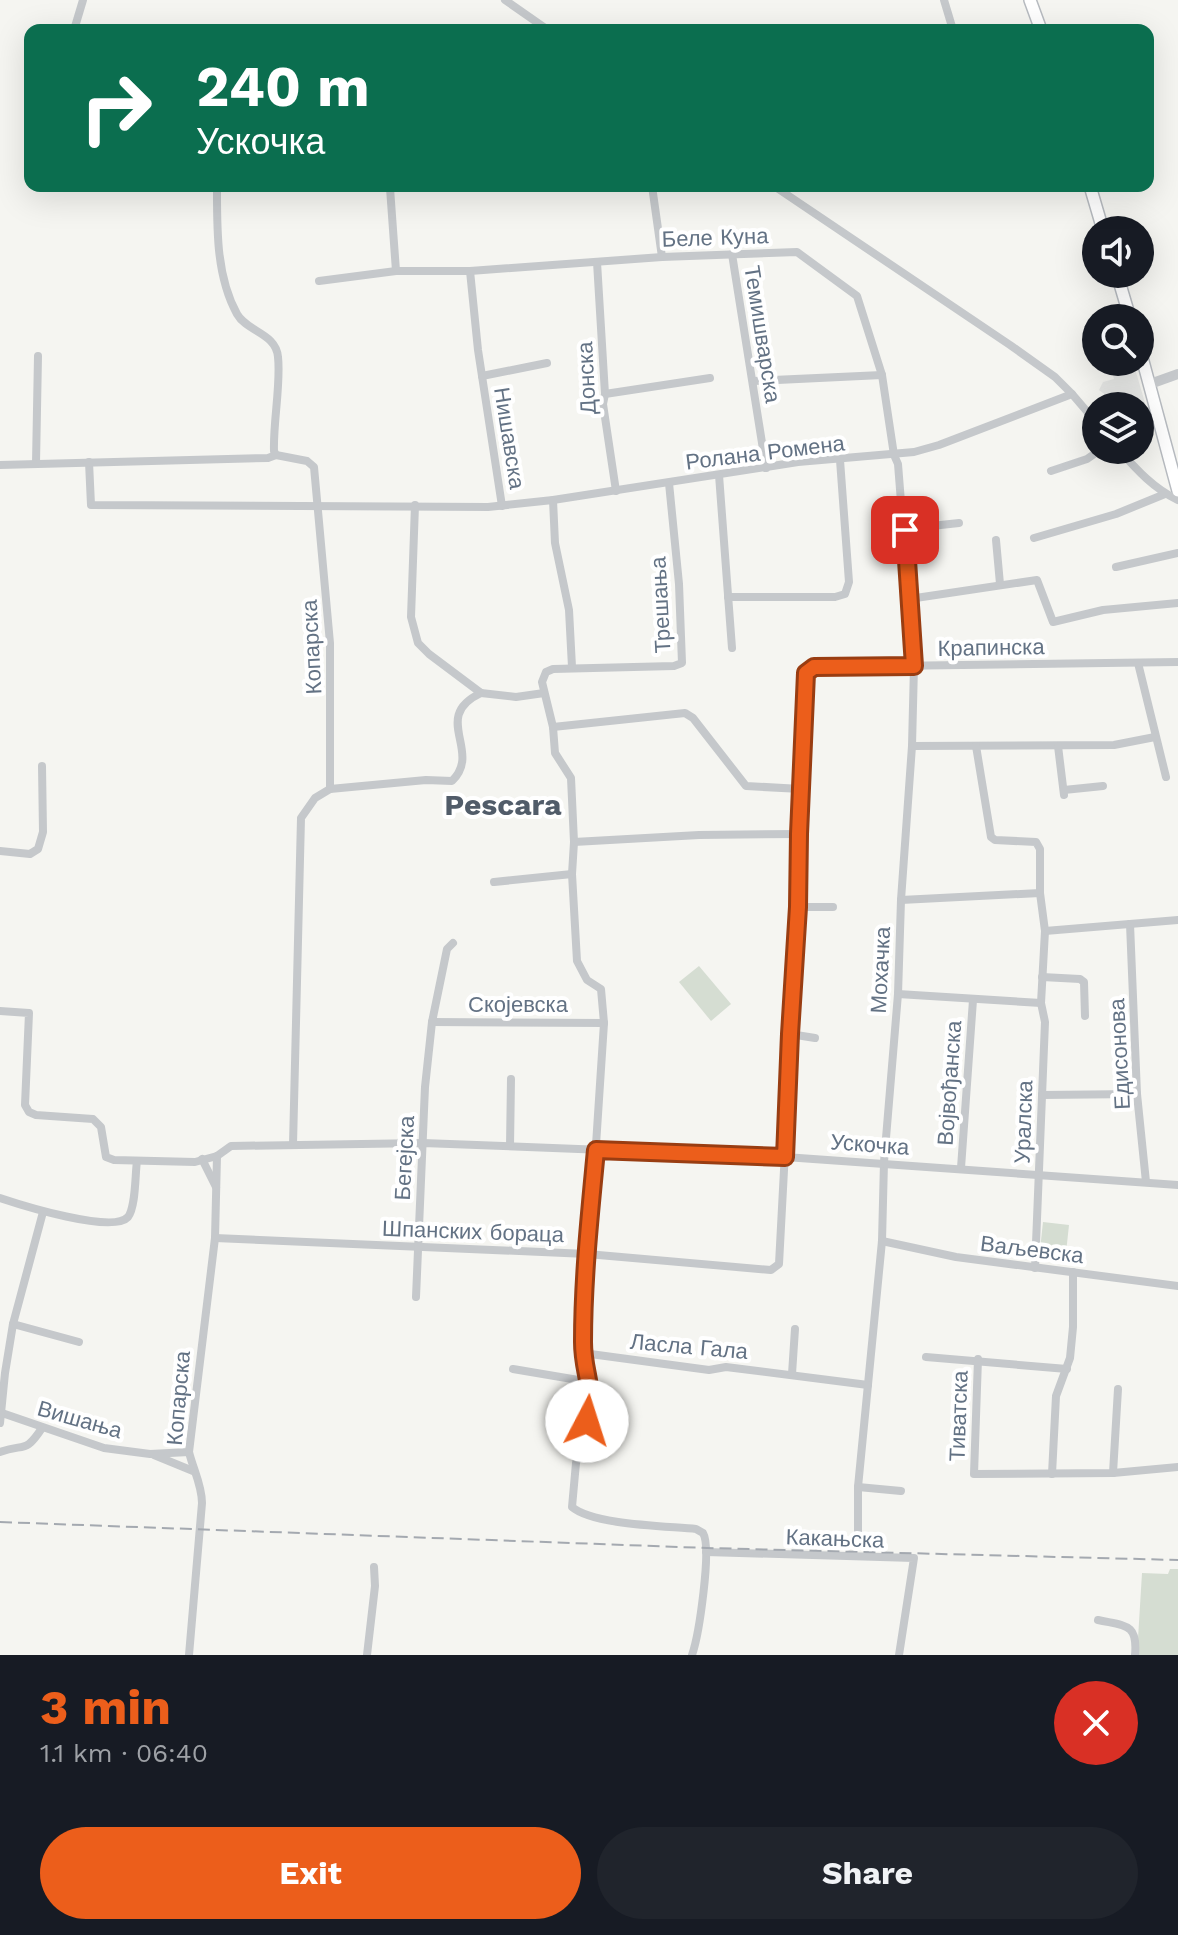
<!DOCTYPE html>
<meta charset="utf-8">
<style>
:root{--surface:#171b24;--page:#20242c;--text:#f1f3f6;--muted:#9ea1a6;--accent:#ec5e1b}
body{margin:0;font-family:"Work Sans",sans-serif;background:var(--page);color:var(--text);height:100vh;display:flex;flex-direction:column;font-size:30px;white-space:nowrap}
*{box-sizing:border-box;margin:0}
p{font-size:26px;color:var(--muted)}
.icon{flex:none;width:44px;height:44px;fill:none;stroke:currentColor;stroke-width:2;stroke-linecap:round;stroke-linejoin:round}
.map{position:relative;height:1655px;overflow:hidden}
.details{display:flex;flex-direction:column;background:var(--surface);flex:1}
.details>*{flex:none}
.top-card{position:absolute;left:24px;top:24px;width:1130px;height:168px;border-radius:16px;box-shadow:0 8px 32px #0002;background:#0b6e4f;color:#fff;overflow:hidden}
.tools{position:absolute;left:1082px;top:216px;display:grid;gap:16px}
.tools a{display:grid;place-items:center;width:72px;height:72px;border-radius:50%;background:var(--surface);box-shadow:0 8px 32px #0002;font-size:40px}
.pin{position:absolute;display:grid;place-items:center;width:68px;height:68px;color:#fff;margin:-34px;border-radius:16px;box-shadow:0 4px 12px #0006}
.me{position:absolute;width:88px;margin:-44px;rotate:5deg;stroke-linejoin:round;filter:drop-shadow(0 0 6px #0008)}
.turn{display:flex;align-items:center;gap:28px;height:168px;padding:0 40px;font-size:36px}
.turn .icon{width:104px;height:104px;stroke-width:2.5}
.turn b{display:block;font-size:56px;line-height:68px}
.round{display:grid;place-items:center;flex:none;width:84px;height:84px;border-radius:42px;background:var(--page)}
.summary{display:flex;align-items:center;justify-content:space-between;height:136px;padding:0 40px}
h1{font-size:48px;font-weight:700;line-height:60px;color:var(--accent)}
.action{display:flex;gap:16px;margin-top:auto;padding:16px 40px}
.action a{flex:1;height:92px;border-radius:48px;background:var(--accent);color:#fff;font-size:32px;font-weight:700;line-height:92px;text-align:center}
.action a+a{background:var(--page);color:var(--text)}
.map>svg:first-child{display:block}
</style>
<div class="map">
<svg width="1178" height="1655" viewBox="0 0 1178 1655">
<rect width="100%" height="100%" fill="#f5f5f1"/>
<!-- built -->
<path fill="#e6e7e5" d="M 1109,362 L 1133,362 L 1153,430 L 1140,421 L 1140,406 L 1120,406 L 1099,390 L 1103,382 L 1114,379 Z"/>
<!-- green -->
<g fill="#d5ddd2">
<path d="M 699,966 L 731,1004 L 711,1021 L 679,982 Z"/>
<path d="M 1043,1222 L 1069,1225 L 1065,1262 L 1039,1259 Z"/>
<path d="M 1170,1569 L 1178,1569 L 1178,1655 L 1137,1655 L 1142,1573 L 1168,1574 Z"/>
</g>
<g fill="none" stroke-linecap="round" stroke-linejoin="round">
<!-- secondary casing -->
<g stroke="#b7bbc0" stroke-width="14">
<g id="secondary">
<path d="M 1030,0 L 1041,30"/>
<path d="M 1090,186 L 1103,230"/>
<path d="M 1117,274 L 1130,318"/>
<path d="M 1140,350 L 1178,491"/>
</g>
</g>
<!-- minor -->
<g stroke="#c5c8cb" stroke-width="8">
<path d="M 505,0 L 548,30"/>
<path d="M 944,0 L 953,30"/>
<path d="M 74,30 L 83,0"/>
<path d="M 217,186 C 217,228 216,276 237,314 C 247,332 276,333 278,357 C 281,384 273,422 274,451 L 276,455 L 307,461 L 314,467 L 330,643 L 330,789"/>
<path d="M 652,186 L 662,257"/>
<path d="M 774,186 L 1010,345 L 1055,377 L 1072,394"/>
<path d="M 311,187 L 413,186"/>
<path d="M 390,188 L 396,271"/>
<path d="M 732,254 L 766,468"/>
<path d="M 597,262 L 605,394 L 603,404 L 616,491"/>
<path d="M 470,271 L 478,350 L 502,506"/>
<path d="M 319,281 L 396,271 L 470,271 L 662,257 L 797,252 L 857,296 L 882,375 L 894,455 L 898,464 L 914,666 L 912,746 L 901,900 L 898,994 L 884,1162 L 882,1241 L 858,1487 L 858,1540"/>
<path d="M 482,376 L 547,363"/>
<path d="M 754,381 L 882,375"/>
<path d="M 605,394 L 710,378"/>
<path d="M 1119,450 C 1137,470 1154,489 1178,500"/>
<path d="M 89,462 L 91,505 L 488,507 L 553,500 L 798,462 L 914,452 L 939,445 L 1072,394 L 1096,422"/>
<path d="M 36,463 L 38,356"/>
<path d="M 0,465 L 268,458 L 276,455"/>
<path d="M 1051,471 L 1087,459 L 1100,450"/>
<path d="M 719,475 L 732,648"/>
<path d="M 669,483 L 679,584 L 682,663 L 674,666 L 553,669 L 546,672 L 542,682 L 553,727 L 555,753 L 571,778 L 574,842 L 572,874 L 577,961 L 587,980 L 601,989 L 604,1023 L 583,1343 L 592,1399 L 576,1463 L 572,1507 C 593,1525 666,1526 696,1529 L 703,1533 C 712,1548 699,1635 692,1655"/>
<path d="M 553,500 L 555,543 L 569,610 L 572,667"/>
<path d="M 415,505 L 411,617 L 418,643 L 429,654 L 481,693 L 516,697 L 544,693"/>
<path d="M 904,529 L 959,523"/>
<path d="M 1034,538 L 1116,514 L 1165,494"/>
<path d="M 996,540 L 1000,584"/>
<path d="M 1116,567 L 1178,553"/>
<path d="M 728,597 L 835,597 L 845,594 L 849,582 L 840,460"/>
<path d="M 909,599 L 1037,580 L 1053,622 L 1103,610 L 1178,603"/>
<path d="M 1138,663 L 1166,777"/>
<path d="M 553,727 L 685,713 L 693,718 L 746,786 L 801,789"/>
<path d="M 912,746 L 1114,745 L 1155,737"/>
<path d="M 976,746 L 991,837 L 995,840 L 1036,842 L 1040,849 L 1040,893 L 1045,931 L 1041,1003 L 1045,1022 L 1035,1268"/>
<path d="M 1058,746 L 1064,795"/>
<path d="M 1064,790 L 1103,786"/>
<path d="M 574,842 L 699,835 L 799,834"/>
<path d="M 0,851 L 30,854 L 38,849 L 43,832 L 42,766"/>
<path d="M 494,882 L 572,874"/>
<path d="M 901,900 L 1040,893"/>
<path d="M 798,907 L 833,907"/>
<path d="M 1130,924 L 1137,1094 L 1146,1182"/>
<path d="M 1045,931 L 1178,920"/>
<path d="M 1042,977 L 1080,979 L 1084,982 L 1085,1016"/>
<path d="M 898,994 L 1041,1003"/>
<path d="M 0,1011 L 29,1013 L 25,1105 L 29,1112 L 36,1115 L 93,1119 L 101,1127 L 106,1157 L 114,1160 L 195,1162 L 217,1156 L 231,1146 L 423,1143 L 785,1157 L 1178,1185"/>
<path d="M 432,1022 L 604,1023"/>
<path d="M 790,1034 L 815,1038"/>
<path d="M 1042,1095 L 1137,1094"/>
<path d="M 293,1145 L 301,818 L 315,798 L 330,789 L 426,780 L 452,781 C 483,751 430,717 481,693"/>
<path d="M 510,1146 L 511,1079"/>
<path d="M 202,1159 L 216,1187"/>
<path d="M 961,1168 L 973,1000"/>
<path d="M 0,1198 C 21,1205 113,1234 128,1217 C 136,1207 135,1174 137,1161"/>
<path d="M 215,1238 L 587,1254 L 771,1270 L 779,1264 L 798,907 L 799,834 L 806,673 L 814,667 L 1178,662"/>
<path d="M 882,1241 L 956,1257 L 1178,1286"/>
<path d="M 416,1297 L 425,1087 L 432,1022 L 447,949 L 453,943"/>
<path d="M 13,1324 L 79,1342"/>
<path d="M 583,1353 L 709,1370 L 726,1367 L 868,1385"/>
<path d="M 926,1357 L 1067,1369"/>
<path d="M 978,1359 L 974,1474 L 1113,1473 L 1178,1467"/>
<path d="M 513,1369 L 590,1382"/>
<path d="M 792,1374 L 795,1329"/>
<path d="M 2,1413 L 104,1448 L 150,1454 L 189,1452"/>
<path d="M 0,1423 L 5,1373 L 13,1324 L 43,1212"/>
<path d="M 0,1452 C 25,1443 25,1454 42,1428"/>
<path d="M 154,1455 L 193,1471"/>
<path d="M 1113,1473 L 1118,1389"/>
<path d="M 1052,1474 L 1056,1396 L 1070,1358 L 1073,1327 L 1073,1272"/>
<path d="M 858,1487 L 901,1491"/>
<path d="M 706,1552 L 914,1558 L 899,1655"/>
<path d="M 1098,1620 C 1125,1626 1138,1623 1135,1655"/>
<path d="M 189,1655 L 202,1503 C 202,1485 193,1469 189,1452 L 215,1238 L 217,1156"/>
<path d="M 367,1655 L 375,1586 L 374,1567"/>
</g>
<!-- tertiary -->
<path stroke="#c5c8cb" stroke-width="10" d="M 1150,384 L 1178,374"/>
<!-- secondary -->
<use href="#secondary" stroke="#fff" stroke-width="11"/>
<!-- rail -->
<path stroke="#a4a9b0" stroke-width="2" stroke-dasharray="12 6" stroke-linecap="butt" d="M 0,1522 L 707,1548 L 1178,1560"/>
</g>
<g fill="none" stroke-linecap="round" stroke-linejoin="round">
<!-- route casing -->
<g stroke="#993d12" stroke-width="20">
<path id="route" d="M 587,1421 C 595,1385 583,1374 583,1342 C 583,1278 590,1213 596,1150 L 785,1157 L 790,1034 L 798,907 L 799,834 L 806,673 L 814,667 L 914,666 L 905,530"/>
</g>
<!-- route -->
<use href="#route" stroke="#ec5e1b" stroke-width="14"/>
</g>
<g text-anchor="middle" stroke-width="8" stroke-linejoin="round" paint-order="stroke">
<!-- street labels -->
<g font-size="22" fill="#637284" stroke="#fff">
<text transform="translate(715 237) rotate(-2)" y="8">Беле Куна</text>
<text transform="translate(763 334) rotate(81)" y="8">Темишварска</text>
<text transform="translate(586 378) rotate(-93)" y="8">Донска</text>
<text transform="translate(510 438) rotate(81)" y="8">Нишавска</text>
<text transform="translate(765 452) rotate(-7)" y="8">Ролана Ромена</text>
<text transform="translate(660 605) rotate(-93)" y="8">Трешања</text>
<text transform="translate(311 647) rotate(-93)" y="8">Копарска</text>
<text transform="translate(991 647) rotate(-1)" y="8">Крапинска</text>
<text transform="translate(880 970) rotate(-87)" y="8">Мохачка</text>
<text x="518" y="1012">Скојевска</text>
<text transform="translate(1119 1054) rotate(-93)" y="8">Едисонова</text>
<text transform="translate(949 1083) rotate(-86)" y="8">Војвођанска</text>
<text transform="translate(1023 1122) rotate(-88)" y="8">Уралска</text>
<text transform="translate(870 1144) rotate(4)" y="8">Ускочка</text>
<text transform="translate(404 1158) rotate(-87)" y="8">Бегејска</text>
<text transform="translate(473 1231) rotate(2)" y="8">Шпанских бораца</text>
<text transform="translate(1032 1249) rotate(7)" y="8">Ваљевска</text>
<text transform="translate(689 1346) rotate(5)" y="8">Ласла Гала</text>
<text transform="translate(178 1398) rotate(-85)" y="8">Копарска</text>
<text transform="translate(958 1416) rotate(-88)" y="8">Тиватска</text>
<text transform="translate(80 1419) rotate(16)" y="8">Вишања</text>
<text transform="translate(835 1538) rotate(2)" y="8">Какањска</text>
</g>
<!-- district labels -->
<g font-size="30" font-weight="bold" fill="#515c69" stroke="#fff">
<text x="503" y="815">Pescara</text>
</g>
</g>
</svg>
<div class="tools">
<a><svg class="icon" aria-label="sound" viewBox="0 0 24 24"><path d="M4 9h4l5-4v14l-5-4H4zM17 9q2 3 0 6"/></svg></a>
<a><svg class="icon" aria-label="search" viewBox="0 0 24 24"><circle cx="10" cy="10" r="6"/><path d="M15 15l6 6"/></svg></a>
<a><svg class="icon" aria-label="layers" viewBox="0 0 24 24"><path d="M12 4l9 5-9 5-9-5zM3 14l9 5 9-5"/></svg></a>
</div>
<div class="pin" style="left:905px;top:530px;background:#d93025"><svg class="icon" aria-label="arrive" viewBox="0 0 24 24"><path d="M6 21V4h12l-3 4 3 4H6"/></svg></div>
<svg class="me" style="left:587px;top:1421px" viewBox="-20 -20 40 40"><circle r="19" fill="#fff"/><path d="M0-13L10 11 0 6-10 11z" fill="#ec5e1b"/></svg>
<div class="top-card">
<div class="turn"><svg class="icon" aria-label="right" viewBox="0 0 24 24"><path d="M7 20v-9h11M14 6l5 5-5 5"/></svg><div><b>240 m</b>Ускочка</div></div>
</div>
</div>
<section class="details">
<div class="summary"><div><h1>3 min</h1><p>1.1 km · 06:40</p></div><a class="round" style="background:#d93025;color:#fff"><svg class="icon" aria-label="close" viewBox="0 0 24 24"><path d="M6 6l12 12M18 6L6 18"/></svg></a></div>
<div class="action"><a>Exit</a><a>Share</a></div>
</section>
